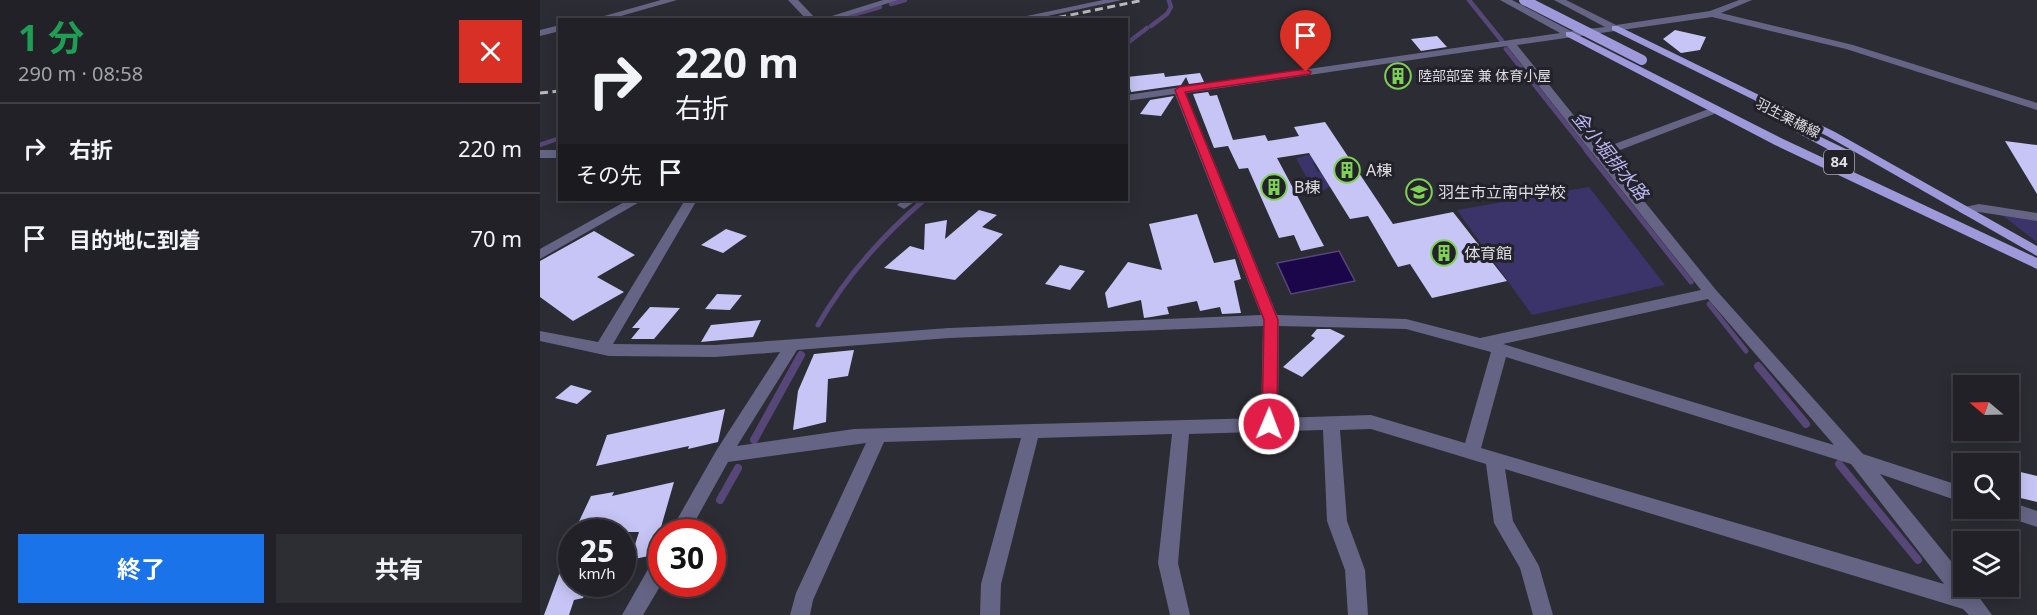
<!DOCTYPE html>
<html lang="ja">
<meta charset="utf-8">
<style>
:root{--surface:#212127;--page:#2d2e33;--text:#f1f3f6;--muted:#a2a3a7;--line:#3e3e44;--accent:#1a73e8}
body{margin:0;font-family:"Noto Sans","Noto Sans JP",sans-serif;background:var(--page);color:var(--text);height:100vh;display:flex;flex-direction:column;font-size:22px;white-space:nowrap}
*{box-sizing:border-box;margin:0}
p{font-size:20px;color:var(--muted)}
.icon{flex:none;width:33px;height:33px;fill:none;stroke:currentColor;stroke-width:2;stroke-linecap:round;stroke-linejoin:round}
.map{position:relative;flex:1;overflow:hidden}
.drawer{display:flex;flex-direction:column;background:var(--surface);width:540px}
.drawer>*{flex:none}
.top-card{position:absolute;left:18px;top:18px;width:570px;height:183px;border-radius:0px;box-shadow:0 3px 15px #0003,0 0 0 2px var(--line);background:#212127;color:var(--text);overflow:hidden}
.needle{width:39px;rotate:289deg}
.fabs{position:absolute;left:1413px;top:375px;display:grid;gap:12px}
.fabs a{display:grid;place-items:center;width:66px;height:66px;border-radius:0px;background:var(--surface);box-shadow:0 3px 15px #0003,0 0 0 2px var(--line);font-size:30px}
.speed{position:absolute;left:18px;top:519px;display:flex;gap:12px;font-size:30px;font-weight:700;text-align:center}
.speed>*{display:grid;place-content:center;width:78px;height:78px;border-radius:50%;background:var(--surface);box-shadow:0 3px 15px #0003,0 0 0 2px var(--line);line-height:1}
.speed small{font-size:15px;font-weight:400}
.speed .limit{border:9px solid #d22;background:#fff;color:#111}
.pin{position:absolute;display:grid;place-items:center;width:51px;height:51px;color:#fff;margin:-62px -26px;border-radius:50% 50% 50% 0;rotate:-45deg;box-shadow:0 0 6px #0007}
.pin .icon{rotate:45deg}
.me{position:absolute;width:66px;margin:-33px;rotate:1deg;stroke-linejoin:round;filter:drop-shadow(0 0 4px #0008)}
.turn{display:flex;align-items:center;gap:21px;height:126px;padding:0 18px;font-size:27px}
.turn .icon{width:78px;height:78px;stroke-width:2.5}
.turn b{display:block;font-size:42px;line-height:51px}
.then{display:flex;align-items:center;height:57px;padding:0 18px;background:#0003;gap:12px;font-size:22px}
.round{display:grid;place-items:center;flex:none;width:63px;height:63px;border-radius:0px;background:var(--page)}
.overview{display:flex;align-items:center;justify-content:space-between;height:102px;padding:0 18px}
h1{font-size:36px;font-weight:700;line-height:45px;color:#1e9e55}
.primary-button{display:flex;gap:12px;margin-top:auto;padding:12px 18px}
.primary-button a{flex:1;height:69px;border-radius:0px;background:var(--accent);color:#fff;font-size:24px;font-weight:700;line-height:69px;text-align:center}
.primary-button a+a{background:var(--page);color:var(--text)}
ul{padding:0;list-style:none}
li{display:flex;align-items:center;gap:18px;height:90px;padding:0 18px;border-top:2px solid var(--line)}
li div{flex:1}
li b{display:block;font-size:22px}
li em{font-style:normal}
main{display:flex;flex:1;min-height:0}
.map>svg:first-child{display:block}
</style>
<main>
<section class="drawer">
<div class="overview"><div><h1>1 分</h1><p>290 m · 08:58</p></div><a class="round" style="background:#d93025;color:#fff"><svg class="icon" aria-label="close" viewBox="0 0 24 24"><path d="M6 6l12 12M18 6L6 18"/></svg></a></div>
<ul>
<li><svg class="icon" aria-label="right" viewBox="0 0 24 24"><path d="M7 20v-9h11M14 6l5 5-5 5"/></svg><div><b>右折</b></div><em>220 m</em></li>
<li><svg class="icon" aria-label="arrive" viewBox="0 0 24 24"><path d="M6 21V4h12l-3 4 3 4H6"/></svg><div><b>目的地に到着</b></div><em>70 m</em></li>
</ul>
<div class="primary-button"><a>終了</a><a>共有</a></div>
</section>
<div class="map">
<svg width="1497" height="615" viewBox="0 0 1497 615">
<rect width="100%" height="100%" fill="#2c2c34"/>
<!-- green -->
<g fill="#3a346a">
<path d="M 776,153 L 780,160 L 773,163 L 778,172 L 794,170 L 792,185 L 776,195 L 756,158 Z"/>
<path d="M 1049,187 L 1125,285 L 992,315 L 917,210 Z"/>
<path d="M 1462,215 L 1497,220 L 1497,242 Z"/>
</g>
<!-- water -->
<path fill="#1b064a" stroke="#564778" stroke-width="1.5" d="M 799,251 L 815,281 L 751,294 L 737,263 Z"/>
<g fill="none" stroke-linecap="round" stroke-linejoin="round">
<!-- stream-far2 -->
<g stroke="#564778" stroke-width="4.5">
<path d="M 929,0 L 962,41"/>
<path d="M 351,4 L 365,0"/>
<path d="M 298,19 L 340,7"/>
<path d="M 611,26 L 627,14 L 631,7 L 629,1"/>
<path d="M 586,44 L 607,28"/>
<path d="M 966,49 L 1048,152"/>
<path d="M 0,145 L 20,138"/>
</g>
<!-- stream-far1 -->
<g stroke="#564778" stroke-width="5">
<path d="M 1046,150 L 1151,282"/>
<path d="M 1169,304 L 1206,351"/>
<path d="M 278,325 C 306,276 341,237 384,200"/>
</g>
<!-- stream -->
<g stroke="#564778" stroke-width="8">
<path d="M 1218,366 L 1266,424"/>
<path d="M 214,440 L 261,355"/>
<path d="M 1299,464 L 1378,560"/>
<path d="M 180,500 L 198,468"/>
</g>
</g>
<!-- building -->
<g fill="#c6c5f5">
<path d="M 1135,30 L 1166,37 L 1160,50 L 1141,53 L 1123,39 Z"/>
<path d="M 897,36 L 907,47 L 881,51 L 871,39 Z"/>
<path d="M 624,73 L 625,77 L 660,73 L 664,82 L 649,84 L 646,77 L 641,85 L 591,92 L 587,77 Z"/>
<path d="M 668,92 L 670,96 L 677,95 L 693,140 L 725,135 L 728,141 L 759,136 L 754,127 L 785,122 L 853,224 L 913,212 L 967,281 L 892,298 L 870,264 L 858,267 L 828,216 L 810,219 L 769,153 L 737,158 L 784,246 L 761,251 L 754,235 L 739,238 L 708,168 L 699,169 L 688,146 L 674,148 L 653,94 Z"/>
<path d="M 634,96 L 621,116 L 600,114 L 610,100 Z"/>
<path d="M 1465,141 L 1497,145 L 1497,194 Z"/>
<path d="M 439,210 L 457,215 L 442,227 L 463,234 L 415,280 L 344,268 L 370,246 L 384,250 L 385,224 L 407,220 L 405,239 Z"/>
<path d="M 657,214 L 674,263 L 695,259 L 701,279 L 694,281 L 701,313 L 682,314 L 680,307 L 660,311 L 657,301 L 627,307 L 629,314 L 611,317 L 604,318 L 601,300 L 568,308 L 565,293 L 588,262 L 622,270 L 609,224 Z"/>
<path d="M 186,229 L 207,236 L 183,253 L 161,245 Z"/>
<path d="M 54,231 L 95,255 L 57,277 L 84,292 L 33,321 L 0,297 L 0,261 Z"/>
<path d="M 520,265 L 545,271 L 530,290 L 505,284 Z"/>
<path d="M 177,294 L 202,295 L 190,310 L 165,309 Z"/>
<path d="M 110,307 L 140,308 L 114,339 L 91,339 L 100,328 L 92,328 Z"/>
<path d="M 221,320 L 213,337 L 161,342 L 171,325 Z"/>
<path d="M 777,329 L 790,329 L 805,336 L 762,377 L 743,367 L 775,338 L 771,336 Z"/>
<path d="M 314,350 L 308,376 L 288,379 L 286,422 L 253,430 L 258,391 L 274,354 Z"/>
<path d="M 31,385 L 52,391 L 37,404 L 15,398 Z"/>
<path d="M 185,409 L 178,442 L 148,449 L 149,446 L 56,466 L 67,435 Z"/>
<path d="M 1468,469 L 1497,476 L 1497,502 L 1468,495 Z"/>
<path d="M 134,482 L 113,555 L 90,560 L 99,532 L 34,532 L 51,496 L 74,492 L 72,496 Z"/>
<path d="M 30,545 L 32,584 L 48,584 L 43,598 L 34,600 L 29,615 L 4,615 Z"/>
</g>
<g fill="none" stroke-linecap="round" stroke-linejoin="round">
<!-- minor -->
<g fill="#656484" fill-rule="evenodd">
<path d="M 121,0 L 137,0 L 67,20 L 50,20 Z"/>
<path d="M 248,0 L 258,0 L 277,20 L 267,20 Z"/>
<path d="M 343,0 L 358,0 L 295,20 L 279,20 Z"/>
<path d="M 563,0 L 582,0 L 489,20 L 468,20 Z"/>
<path d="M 960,0 L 972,0 L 1031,31 L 1065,27 L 1014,0 L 1026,0 L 1076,25 L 1170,11 L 1199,0 L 1212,0 L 1181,13 L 1313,45 L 1497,103 L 1497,110 L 1306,49 L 1172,17 L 977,45 L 1061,149 L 1166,110 L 1174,110 L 1174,114 L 1067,155 L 1176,290 L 1323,454 L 1424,487 L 1424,503 L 1340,474 L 1424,577 L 1424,586 L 1431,586 L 1452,615 L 1429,615 L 1423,609 L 965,469 L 973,521 L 999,566 L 1013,615 L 993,615 L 980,568 L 954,523 L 946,464 L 831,429 L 800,430 L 807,521 L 825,570 L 828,615 L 808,615 L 805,570 L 787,521 L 783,430 L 649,434 L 638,563 L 650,615 L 630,615 L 618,563 L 632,434 L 498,438 L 461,584 L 460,615 L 440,615 L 441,584 L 481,438 L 344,442 L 273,600 L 270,615 L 250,615 L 256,593 L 326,443 L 188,462 L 149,532 L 130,532 L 176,451 L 240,352 L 175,357 L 69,356 L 0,341 L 0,331 L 58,342 L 145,200 L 157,200 L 73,344 L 175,345 L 409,328 L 721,315 L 635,94 L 586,101 L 586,95 L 1020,33 ZM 967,46 L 1161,290 L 940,338 L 866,319 L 737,315 L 646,93 ZM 1168,299 L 1294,445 L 963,344 ZM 723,326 L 721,418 L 314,429 L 197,446 L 257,350 L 409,338 ZM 739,326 L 866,329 L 951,352 L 925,443 L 831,415 L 738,418 ZM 966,357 L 1311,464 L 1404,584 L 941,448 Z"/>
<path d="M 20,25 L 20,31 L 0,36 L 0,30 Z"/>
<rect x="0" y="150" width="20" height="8"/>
<path d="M 88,200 L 103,200 L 0,259 L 0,249 Z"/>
<path d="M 363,200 L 377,200 L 364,209 L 357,205 Z"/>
<path d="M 1439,204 L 1497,213 L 1497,221 L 1439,212 L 1425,215 L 1418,211 L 1420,208 Z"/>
<path d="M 1468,501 L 1497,511 L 1497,527 L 1458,514 L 1456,508 L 1468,508 Z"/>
<path d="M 122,554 L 122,583 L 103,615 L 82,615 L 115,557 Z"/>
</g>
<!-- major -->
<g fill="#9d99db" fill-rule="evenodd">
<path d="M 1072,26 L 1078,26 L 1295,132 L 1497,246 L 1497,256 L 1287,136 L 1072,30 Z"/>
<path d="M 1026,32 L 1032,32 L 1243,139 L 1497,258 L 1497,269 L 1235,145 L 1026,36 Z"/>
<path d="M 1258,126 L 1310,151 L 1312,154 L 1310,157 L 1302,157 L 1254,131 L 1254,127 Z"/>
</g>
<!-- rail -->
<g stroke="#b9b9bf" stroke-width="3" stroke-dasharray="8 4.5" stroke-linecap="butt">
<path d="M 506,20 L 604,0"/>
<path d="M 0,93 L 20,91"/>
</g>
<!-- major-bridge -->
<path stroke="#9d99db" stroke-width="10" d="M 984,0 L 1102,60"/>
</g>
<!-- route -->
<path fill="#e11d48" stroke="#92132f" stroke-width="1.5" d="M 766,69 L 771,72 L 770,74 L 645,92 L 738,320 L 737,424 L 735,429 L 729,431 L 724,429 L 722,424 L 724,320 L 635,90 L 639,87 Z"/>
<!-- icons -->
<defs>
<g id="building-ring" transform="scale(1.35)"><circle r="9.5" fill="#23222a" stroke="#7ed153" stroke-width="1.5"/><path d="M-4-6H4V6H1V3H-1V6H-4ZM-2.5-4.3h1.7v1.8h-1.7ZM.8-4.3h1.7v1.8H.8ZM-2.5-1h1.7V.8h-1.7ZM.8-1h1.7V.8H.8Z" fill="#7ed153"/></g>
<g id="school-ring" transform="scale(1.35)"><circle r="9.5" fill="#23222a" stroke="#7ed153" stroke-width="1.5"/><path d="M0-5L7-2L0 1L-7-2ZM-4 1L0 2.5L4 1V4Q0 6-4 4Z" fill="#7ed153"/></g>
</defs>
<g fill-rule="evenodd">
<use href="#building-ring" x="858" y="76"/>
<use href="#building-ring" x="807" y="170"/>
<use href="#building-ring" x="734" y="187"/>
<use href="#school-ring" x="879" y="192"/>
<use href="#building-ring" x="904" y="253"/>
</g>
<g text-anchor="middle" stroke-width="6" stroke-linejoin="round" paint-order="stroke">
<!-- far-poi labels -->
<g font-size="14" fill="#dedee3" stroke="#23222a" text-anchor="start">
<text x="878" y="81">陸部部室 兼 体育小屋</text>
</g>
<!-- far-street labels -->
<g font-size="14" fill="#dedee3" stroke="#23222a">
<text transform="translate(1248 118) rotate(27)" y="5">羽生栗橋線</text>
</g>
<!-- shield labels -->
<rect fill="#23222a" stroke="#a6a6ac" stroke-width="1.5" x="1284" y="150" width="30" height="24" rx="4.5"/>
<g font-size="15" font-weight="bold" fill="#dedee3">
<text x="1299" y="167">84</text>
</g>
<!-- poi labels -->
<g font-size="16" fill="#dedee3" stroke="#23222a" text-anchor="start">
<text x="826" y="176">A棟</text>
<text x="754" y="193">B棟</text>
<text x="898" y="198">羽生市立南中学校</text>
<text x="924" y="259">体育館</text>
</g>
<!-- water labels -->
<g font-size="18" font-style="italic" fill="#bab7f4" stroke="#23222a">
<text transform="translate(1070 156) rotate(51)" y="6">金小堀排水路</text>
</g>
</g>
</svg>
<div class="fabs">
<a><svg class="needle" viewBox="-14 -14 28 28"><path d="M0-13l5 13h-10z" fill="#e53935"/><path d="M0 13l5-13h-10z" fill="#a2a3a7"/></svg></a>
<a><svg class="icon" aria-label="search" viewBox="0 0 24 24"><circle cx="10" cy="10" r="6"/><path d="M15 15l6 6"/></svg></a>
<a><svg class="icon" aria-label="layers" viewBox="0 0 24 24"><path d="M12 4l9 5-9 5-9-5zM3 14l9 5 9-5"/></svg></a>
</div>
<div class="speed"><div>25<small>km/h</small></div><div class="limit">30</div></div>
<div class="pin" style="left:766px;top:72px;background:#d93025"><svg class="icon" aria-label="arrive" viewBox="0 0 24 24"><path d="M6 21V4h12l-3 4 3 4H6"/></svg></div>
<svg class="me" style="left:729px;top:424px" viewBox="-20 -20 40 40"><circle r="17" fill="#e11d48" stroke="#fff" stroke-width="3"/><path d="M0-11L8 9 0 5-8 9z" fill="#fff"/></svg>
<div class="top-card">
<div class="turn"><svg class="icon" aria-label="right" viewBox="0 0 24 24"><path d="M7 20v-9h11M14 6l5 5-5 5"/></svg><div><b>220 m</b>右折</div></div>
<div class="then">その先<svg class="icon" aria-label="arrive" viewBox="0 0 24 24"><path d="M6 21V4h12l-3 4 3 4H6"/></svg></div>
</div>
</div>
</main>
